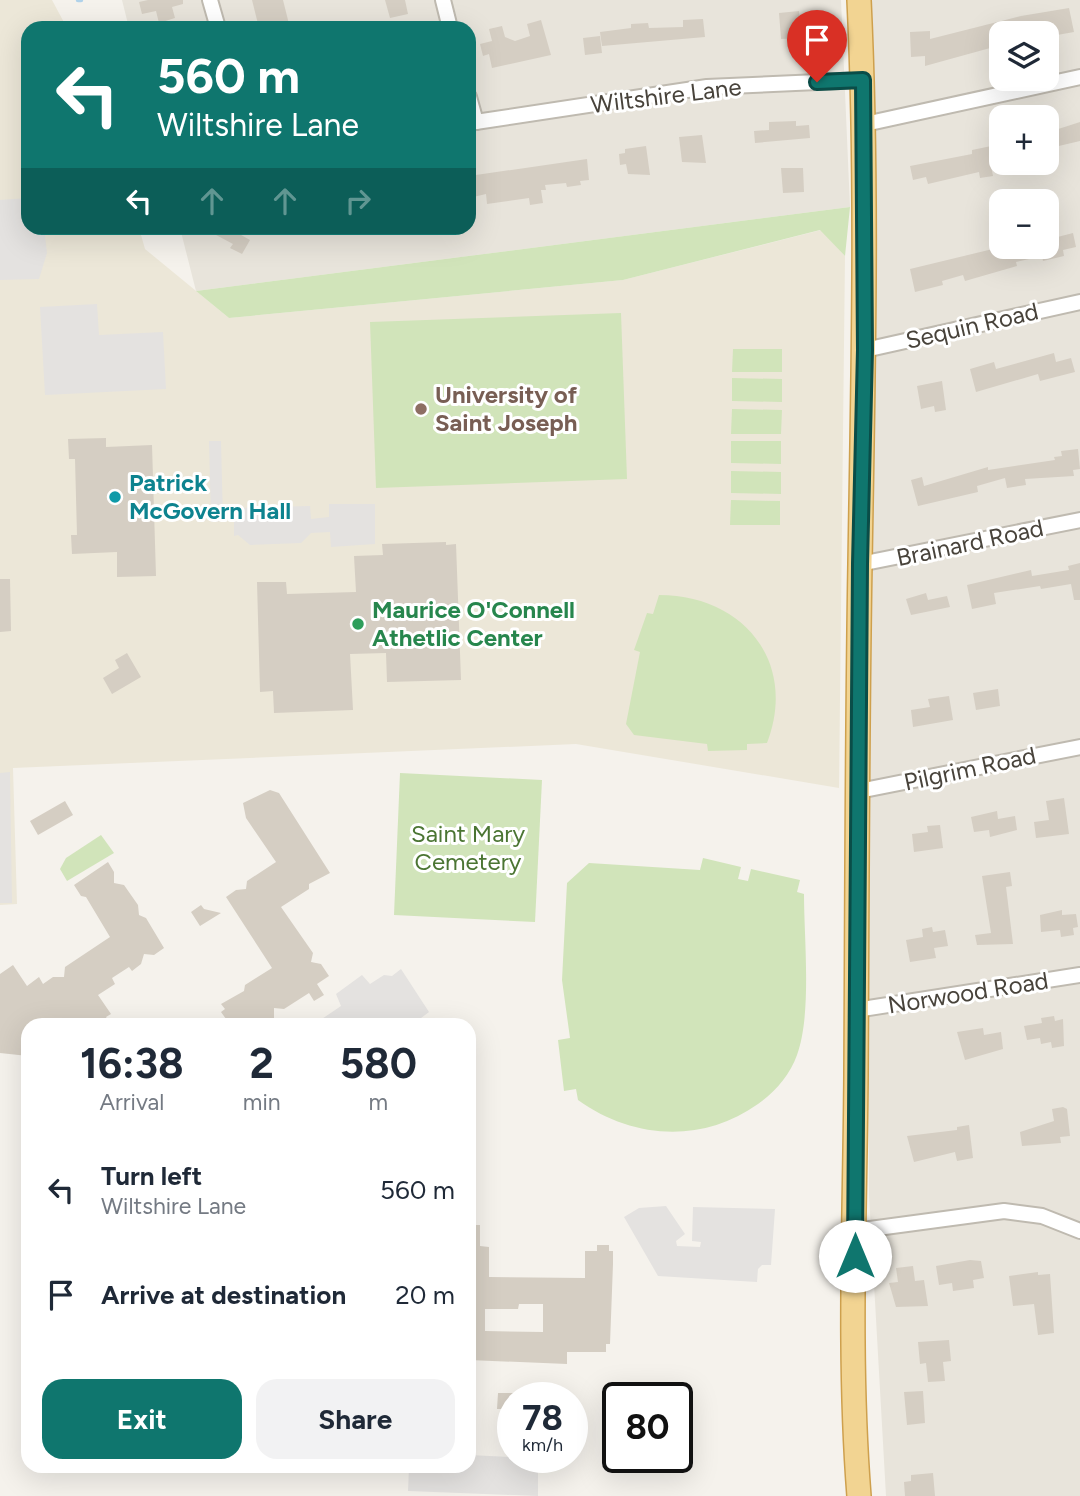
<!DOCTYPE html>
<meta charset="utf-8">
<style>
:root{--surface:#fff;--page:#f2f2f3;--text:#1f2937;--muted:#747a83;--accent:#0f766e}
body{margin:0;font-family:Figtree,sans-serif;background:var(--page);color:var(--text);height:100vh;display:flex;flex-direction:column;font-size:26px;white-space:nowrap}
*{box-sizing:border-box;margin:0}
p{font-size:23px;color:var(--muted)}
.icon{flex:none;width:38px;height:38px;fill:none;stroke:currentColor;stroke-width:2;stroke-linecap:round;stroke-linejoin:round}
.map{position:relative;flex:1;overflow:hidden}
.sheet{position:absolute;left:21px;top:1018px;width:455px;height:455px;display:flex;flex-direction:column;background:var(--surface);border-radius:21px;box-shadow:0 7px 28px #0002}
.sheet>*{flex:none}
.banner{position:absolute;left:21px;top:21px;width:455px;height:214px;border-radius:21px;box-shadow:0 7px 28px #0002;background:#0f766e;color:#fff;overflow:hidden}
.fabs{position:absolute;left:989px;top:21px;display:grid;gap:14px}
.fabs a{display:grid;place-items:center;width:70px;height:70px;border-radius:14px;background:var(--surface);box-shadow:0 7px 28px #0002;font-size:35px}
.speed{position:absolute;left:497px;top:1382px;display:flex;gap:14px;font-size:35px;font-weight:700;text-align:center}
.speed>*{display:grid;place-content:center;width:91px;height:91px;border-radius:50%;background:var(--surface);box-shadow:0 7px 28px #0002;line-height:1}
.speed small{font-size:18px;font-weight:400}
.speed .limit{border:4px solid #111;border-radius:10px;background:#fff;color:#111}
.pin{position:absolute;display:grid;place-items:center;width:60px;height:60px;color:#fff;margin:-72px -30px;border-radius:50% 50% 50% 0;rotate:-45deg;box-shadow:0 0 7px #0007}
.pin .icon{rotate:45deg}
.me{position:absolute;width:77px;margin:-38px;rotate:0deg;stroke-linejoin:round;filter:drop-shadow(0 0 5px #0008)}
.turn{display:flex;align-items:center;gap:24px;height:147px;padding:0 21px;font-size:32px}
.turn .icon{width:91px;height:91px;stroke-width:2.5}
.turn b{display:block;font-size:49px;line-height:60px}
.lanes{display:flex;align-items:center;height:66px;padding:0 21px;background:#0003;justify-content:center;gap:35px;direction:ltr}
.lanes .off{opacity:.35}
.eta{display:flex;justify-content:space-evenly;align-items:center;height:119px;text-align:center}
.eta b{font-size:42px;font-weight:700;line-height:49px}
.primary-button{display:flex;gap:14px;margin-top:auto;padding:14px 21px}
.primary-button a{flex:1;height:80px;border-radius:21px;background:var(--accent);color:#fff;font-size:28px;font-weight:700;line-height:80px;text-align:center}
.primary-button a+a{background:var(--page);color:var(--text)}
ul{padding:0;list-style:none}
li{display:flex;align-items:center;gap:21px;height:105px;padding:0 21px}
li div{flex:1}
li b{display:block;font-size:26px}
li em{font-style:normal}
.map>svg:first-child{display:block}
</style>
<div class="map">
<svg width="1080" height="1496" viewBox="0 0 1080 1496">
<rect width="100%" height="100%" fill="#f5f2ec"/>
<!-- residential -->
<g fill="#e8e4db" fill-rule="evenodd">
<path d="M 122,0 L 841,0 L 850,207 L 196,291 L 180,228 L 469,228 L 469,28 L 129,28 Z"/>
<path d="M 864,0 L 1080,0 L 1080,1496 L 886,1496 L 869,1195 ZM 1001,33 L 1046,33 L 1046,79 L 1001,79 ZM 1001,117 L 1046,117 L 1046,163 L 1001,163 ZM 1001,201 L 1046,201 L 1046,247 L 1001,247 Z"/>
</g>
<!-- education -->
<path fill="#ece7d8" d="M 0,0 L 52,0 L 67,28 L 28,28 L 28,228 L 139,228 L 145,249 L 229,318 L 623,280 L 821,230 L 845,256 L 839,788 L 576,744 L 13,768 L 17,904 L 0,905 Z"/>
<!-- green -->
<g fill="#d1e4ba">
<path d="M 850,207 L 845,256 L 820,230 L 623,280 L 229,318 L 196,291 Z"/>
<path d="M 621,313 L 627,479 L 376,488 L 370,322 Z"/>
<path d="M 733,349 L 782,349 L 782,372 L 732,372 Z"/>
<path d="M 732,378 L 782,379 L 782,402 L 732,401 Z"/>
<path d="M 732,409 L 782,410 L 781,434 L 731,434 Z"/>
<path d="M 731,441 L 781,441 L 781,464 L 731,463 Z"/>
<path d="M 731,471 L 781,472 L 781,494 L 731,493 Z"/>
<path d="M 731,500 L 780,501 L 780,525 L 730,525 Z"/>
<path d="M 659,595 C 743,595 798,662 767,743 L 747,744 L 747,750 L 708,751 L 707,744 L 634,735 L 626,724 L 640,652 L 634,650 L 647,613 L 653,614 Z"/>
<path d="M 400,773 L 542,780 L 535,922 L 394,915 Z"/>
<path d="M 101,835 L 114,853 L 67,881 L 60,869 L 66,858 Z"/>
<path d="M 703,858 L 741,867 L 738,879 L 748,881 L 751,869 L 800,880 L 797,892 L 804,894 C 804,939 812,1014 797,1055 C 790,1075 775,1092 758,1104 C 702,1144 632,1139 578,1100 L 576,1089 L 564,1091 L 558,1040 L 570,1038 L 562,980 L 567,883 L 589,863 L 700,870 Z"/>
</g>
<!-- parking -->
<g fill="#e4e2e0">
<path d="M 28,198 L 28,228 L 44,228 L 47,253 L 39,279 L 0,280 L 0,200 Z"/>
<path d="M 97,304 L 99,335 L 163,332 L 166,389 L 45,395 L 40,307 Z"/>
<path d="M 209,441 L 221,441 L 223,521 L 211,522 Z"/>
<path d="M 329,504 L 375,504 L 375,544 L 331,547 L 330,532 L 311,533 L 301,543 L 250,545 L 238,535 L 234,536 L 234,508 L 310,506 L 311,519 L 329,517 Z"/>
<path d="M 10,772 L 12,903 L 0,903 L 0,773 Z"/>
<path d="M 401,969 L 429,1012 L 421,1018 L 424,1025 L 313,1025 L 341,1006 L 336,994 L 362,975 L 370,984 L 384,975 L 392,976 Z"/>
<path d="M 666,1206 L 685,1234 L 676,1241 L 677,1246 L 700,1247 L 701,1242 L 692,1241 L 693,1207 L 775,1209 L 771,1265 L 762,1265 L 758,1269 L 757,1282 L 658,1276 L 624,1217 L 639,1208 Z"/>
<path d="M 469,1455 L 530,1458 L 529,1467 L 538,1471 L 538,1496 L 408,1491 L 409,1467 L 469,1466 Z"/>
</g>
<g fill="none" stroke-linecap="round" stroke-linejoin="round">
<!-- stream -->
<path stroke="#b0d2ea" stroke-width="4.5" d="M 78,0 L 81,0"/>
</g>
<!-- building -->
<g fill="#d5cec3" fill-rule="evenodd">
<path d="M 148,0 L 183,0 L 183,4 L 172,7 L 175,18 L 159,23 L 156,11 L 142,14 L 139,2 Z"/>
<path d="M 252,0 L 283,0 L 290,28 L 259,28 Z"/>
<path d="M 385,0 L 405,0 L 408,14 L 390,18 Z"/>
<path d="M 1069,8 L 1074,32 L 1046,37 L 1046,33 L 1001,33 L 1001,45 L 925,66 L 925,56 L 911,57 L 910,32 L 930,31 L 930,39 L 1021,16 Z"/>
<path d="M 799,11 L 801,38 L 781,39 L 779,13 Z"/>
<path d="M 703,19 L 705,37 L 602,46 L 600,32 L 631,28 L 631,24 L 648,23 L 649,28 L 683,27 L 683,20 Z"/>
<path d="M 541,20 L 551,55 L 492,68 L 489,54 L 483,56 L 480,44 L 492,41 L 489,29 L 502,26 L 505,37 L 515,41 L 530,36 L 527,24 Z"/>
<path d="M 600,36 L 602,53 L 585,55 L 583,38 Z"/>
<path d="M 796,121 L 796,126 L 809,125 L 810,138 L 755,143 L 754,131 L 769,130 L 769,122 Z"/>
<path d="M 1080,122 L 1080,141 L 1046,149 L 1046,133 Z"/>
<path d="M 702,135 L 706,163 L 682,162 L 679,137 Z"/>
<path d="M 1001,144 L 1001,164 L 991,166 L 993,176 L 980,178 L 979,172 L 928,184 L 926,177 L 913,180 L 910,166 L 972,154 L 972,150 Z"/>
<path d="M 646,146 L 650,175 L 628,174 L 626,164 L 620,165 L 619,154 L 625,153 L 625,149 Z"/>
<path d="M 587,159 L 589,180 L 580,181 L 581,185 L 567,187 L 566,183 L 545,185 L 546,190 L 541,190 L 543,203 L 530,205 L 529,198 L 487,204 L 486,194 L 469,198 L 469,176 Z"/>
<path d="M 781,168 L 803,168 L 804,192 L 783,193 Z"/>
<path d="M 203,228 L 236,228 L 234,231 L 250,240 L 242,254 L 230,248 L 233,244 Z"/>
<path d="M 1073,233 L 1076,247 L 1063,250 L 1064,256 L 1043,261 L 1042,256 L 1016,262 L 1017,266 L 965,281 L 963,275 L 942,281 L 943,285 L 915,292 L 910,269 L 1001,247 L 1046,247 L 1046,240 Z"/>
<path d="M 1054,353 L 1056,362 L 1071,358 L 1075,372 L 1040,381 L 1038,374 L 976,392 L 970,369 L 994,362 L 996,369 Z"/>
<path d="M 942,381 L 946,410 L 935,412 L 934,406 L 921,409 L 917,386 Z"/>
<path d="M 106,438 L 106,447 L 152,445 L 156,576 L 117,577 L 117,552 L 72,554 L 71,535 L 77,535 L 75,459 L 69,459 L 68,439 Z"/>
<path d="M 1078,449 L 1080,469 L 1073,470 L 1074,476 L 1025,479 L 1026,485 L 1007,488 L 1005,478 L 977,486 L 978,492 L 918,506 L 911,480 L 922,477 L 924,486 L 988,467 L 988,470 L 1055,460 L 1054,457 L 1062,456 L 1061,451 Z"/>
<path d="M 446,542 L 446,545 L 456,544 L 461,680 L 387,682 L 386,653 L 350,654 L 353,710 L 274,713 L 273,691 L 260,692 L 257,582 L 286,582 L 287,594 L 356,592 L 354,556 L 383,555 L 382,544 Z"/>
<path d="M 1080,563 L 1080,600 L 1074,600 L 1071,584 L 1041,589 L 1040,586 L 994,593 L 996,604 L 972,609 L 967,585 L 1031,570 L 1032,576 L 1069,570 L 1068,566 Z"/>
<path d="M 0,579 L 10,579 L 11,631 L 0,632 Z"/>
<path d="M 926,593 L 928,600 L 947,596 L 950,607 L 911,615 L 906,599 Z"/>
<path d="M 127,653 L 141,677 L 112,694 L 103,678 L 119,668 L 115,660 Z"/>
<path d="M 998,689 L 1000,706 L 976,710 L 973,693 Z"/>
<path d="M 949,696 L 953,720 L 913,727 L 911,710 L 930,707 L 928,699 Z"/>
<path d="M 270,790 L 279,793 L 330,873 L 309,884 L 309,889 L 281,907 L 313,953 L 311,962 L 321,964 L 329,976 L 317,984 L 324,995 L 314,1001 L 309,993 L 284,1009 L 274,1008 L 274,1018 L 262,1026 L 231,1026 L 221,1012 L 225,1009 L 221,1004 L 244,991 L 245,985 L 272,968 L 226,897 L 236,890 L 246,889 L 247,881 L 276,862 L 246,818 L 243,803 Z"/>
<path d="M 1064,798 L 1069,834 L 1036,838 L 1034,822 L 1049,820 L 1046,801 Z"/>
<path d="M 65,801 L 73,815 L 38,835 L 30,821 Z"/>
<path d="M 997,811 L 998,819 L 1015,816 L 1017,830 L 990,837 L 989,830 L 974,832 L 971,817 Z"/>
<path d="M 940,825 L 943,848 L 914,852 L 912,834 L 928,832 L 927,826 Z"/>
<path d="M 108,862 L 114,872 L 114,883 L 124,885 L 138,905 L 139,915 L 146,918 L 164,948 L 154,955 L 144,954 L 141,964 L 132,971 L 129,967 L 112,978 L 115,984 L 98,995 L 111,1014 L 106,1017 L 111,1026 L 28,1026 L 28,1056 L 0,1053 L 0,974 L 13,965 L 27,986 L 39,977 L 43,984 L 53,977 L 64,977 L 65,967 L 110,937 L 86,897 L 81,896 L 74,885 Z"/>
<path d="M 1010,872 L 1012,886 L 1006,887 L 1013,944 L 977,945 L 975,935 L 991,933 L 982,876 Z"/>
<path d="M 201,905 L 204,909 L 221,913 L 200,926 L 191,912 Z"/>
<path d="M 1062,910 L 1062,915 L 1076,914 L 1078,927 L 1073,928 L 1074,935 L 1061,937 L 1060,930 L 1041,932 L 1040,915 Z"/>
<path d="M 932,927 L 933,932 L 945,930 L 948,946 L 934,948 L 936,958 L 910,962 L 906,940 L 923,937 L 922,929 Z"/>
<path d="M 1054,1016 L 1055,1021 L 1063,1019 L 1064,1046 L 1052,1048 L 1051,1042 L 1041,1044 L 1040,1038 L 1027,1040 L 1024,1026 L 1042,1023 L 1041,1018 Z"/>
<path d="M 983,1028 L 984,1035 L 1001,1032 L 1003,1049 L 965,1060 L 957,1032 Z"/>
<path d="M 1063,1107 L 1067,1109 L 1070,1136 L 1060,1137 L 1061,1143 L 1022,1146 L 1020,1132 L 1054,1121 L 1052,1109 Z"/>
<path d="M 969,1125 L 973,1158 L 957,1161 L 955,1152 L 914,1162 L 907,1136 L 957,1130 L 957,1127 Z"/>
<path d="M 469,1225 L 480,1225 L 480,1246 L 489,1247 L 489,1277 L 585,1278 L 585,1251 L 597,1251 L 597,1245 L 609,1245 L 609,1251 L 613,1251 L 613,1264 L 610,1344 L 606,1344 L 606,1352 L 567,1352 L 567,1364 L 469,1360 ZM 519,1304 L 543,1304 L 543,1332 L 485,1331 L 485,1309 L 518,1309 Z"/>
<path d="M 970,1260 L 981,1261 L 984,1278 L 973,1280 L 974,1288 L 953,1291 L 952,1283 L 939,1285 L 936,1266 Z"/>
<path d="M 913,1266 L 915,1281 L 924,1280 L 928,1306 L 896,1307 L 889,1283 L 898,1282 L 896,1268 Z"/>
<path d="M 1038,1272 L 1038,1275 L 1050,1274 L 1054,1333 L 1038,1335 L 1034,1304 L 1013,1306 L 1009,1276 Z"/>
<path d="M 949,1340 L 951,1361 L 943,1362 L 945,1381 L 928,1382 L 926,1363 L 920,1364 L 918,1342 Z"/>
<path d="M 923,1391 L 925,1423 L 907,1425 L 904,1392 Z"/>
<path d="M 498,1393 L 513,1393 L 513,1409 L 497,1409 Z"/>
<path d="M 933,1473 L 935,1496 L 905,1496 L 904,1482 L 911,1481 L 911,1475 Z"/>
</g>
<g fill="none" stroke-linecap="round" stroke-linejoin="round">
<!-- minor casing -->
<g stroke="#bfbab0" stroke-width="18">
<g id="minor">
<path d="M 210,0 L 218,28"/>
<path d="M 443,0 L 450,28"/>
<path d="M 469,97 L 476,122"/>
<path d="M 469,123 L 707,87 L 863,80"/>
<path d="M 865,124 L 1080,77"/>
<path d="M 865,350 L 1080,302"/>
<path d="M 860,564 L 1080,520"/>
<path d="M 859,791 L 1080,747"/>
<path d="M 856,1010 L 1080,975"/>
<path d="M 855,1231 L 1004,1211 L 1042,1216 L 1080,1231"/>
</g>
</g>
<!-- trunk casing -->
<g stroke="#cea04d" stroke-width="26">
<path id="trunk" d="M 859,1496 C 848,1356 855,1215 856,1075 C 857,905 857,734 860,564 C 863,376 868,188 859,0"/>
</g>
<!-- minor -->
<use href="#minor" stroke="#fff" stroke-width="14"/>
<!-- trunk -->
<use href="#trunk" stroke="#f2d492" stroke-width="23"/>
</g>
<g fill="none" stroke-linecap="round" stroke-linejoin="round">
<!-- route casing -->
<g stroke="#0a4d48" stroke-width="18">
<path id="route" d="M 817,82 L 863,80 L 865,350 L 860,564 L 855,1256"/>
</g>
<!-- route -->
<use href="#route" stroke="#0f766e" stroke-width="12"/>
</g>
<!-- markers -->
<circle fill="#8d6e63" stroke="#fff" stroke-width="2.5" cx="421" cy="409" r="7"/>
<circle fill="#0f9aa8" stroke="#fff" stroke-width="2.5" cx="115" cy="497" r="7"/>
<circle fill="#2e9e5b" stroke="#fff" stroke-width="2.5" cx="358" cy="624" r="7"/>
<g text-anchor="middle" stroke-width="6" stroke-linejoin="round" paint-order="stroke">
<!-- street labels -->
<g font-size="24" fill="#48433b" stroke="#fff">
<text transform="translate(666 96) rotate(-7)" y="8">Wiltshire Lane</text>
<text transform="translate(972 326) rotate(-13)" y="8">Sequin Road</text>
<text transform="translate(970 543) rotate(-12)" y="8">Brainard Road</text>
<text transform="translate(970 769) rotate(-12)" y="8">Pilgrim Road</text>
<text transform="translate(968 993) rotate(-9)" y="8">Norwood Road</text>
</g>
<!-- education labels -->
<g font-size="24" font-weight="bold" fill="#785e54" stroke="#fff" text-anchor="start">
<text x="435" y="403">University of<tspan x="435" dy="28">Saint Joseph</tspan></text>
</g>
<!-- culture labels -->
<g font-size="24" font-weight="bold" fill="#0d838f" stroke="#fff" text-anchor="start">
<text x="129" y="491">Patrick<tspan x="129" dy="28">McGovern Hall</tspan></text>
</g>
<!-- leisure labels -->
<g font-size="24" font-weight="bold" fill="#27864d" stroke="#fff" text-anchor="start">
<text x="372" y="618">Maurice O'Connell<tspan x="372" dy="28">Athetlic Center</tspan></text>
</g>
<!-- park labels -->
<g font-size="24" fill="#4b7533" stroke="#fff">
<text x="468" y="842">Saint Mary<tspan x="468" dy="28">Cemetery</tspan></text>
</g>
</g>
</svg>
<div class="fabs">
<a><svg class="icon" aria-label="layers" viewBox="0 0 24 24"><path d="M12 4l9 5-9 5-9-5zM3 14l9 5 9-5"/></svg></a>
<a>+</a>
<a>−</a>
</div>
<div class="speed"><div>78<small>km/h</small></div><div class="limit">80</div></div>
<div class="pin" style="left:817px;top:82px;background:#d93025"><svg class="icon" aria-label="arrive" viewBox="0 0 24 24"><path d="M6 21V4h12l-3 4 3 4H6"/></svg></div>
<svg class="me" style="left:855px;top:1256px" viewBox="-20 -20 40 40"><circle r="19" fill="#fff"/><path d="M0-13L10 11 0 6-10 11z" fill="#0f766e"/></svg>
<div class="banner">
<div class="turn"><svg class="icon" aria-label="left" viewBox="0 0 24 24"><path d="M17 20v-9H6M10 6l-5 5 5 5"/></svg><div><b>560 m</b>Wiltshire Lane</div></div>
<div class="lanes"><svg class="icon" aria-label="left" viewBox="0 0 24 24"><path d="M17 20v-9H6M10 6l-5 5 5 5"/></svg><svg class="icon off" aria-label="ahead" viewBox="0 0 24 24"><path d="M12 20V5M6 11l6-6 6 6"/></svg><svg class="icon off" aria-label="ahead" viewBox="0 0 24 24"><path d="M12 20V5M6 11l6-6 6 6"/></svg><svg class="icon off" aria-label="right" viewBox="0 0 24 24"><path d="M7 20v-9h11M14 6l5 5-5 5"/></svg></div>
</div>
<section class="sheet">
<div class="eta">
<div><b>16:38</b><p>Arrival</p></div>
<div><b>2</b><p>min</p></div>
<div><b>580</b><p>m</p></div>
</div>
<ul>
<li><svg class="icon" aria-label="left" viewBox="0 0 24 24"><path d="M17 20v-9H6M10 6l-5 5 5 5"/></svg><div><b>Turn left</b><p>Wiltshire Lane</p></div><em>560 m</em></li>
<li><svg class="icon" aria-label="arrive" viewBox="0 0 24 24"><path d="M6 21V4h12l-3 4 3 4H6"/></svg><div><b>Arrive at destination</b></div><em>20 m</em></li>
</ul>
<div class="primary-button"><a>Exit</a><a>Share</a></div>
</section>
</div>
